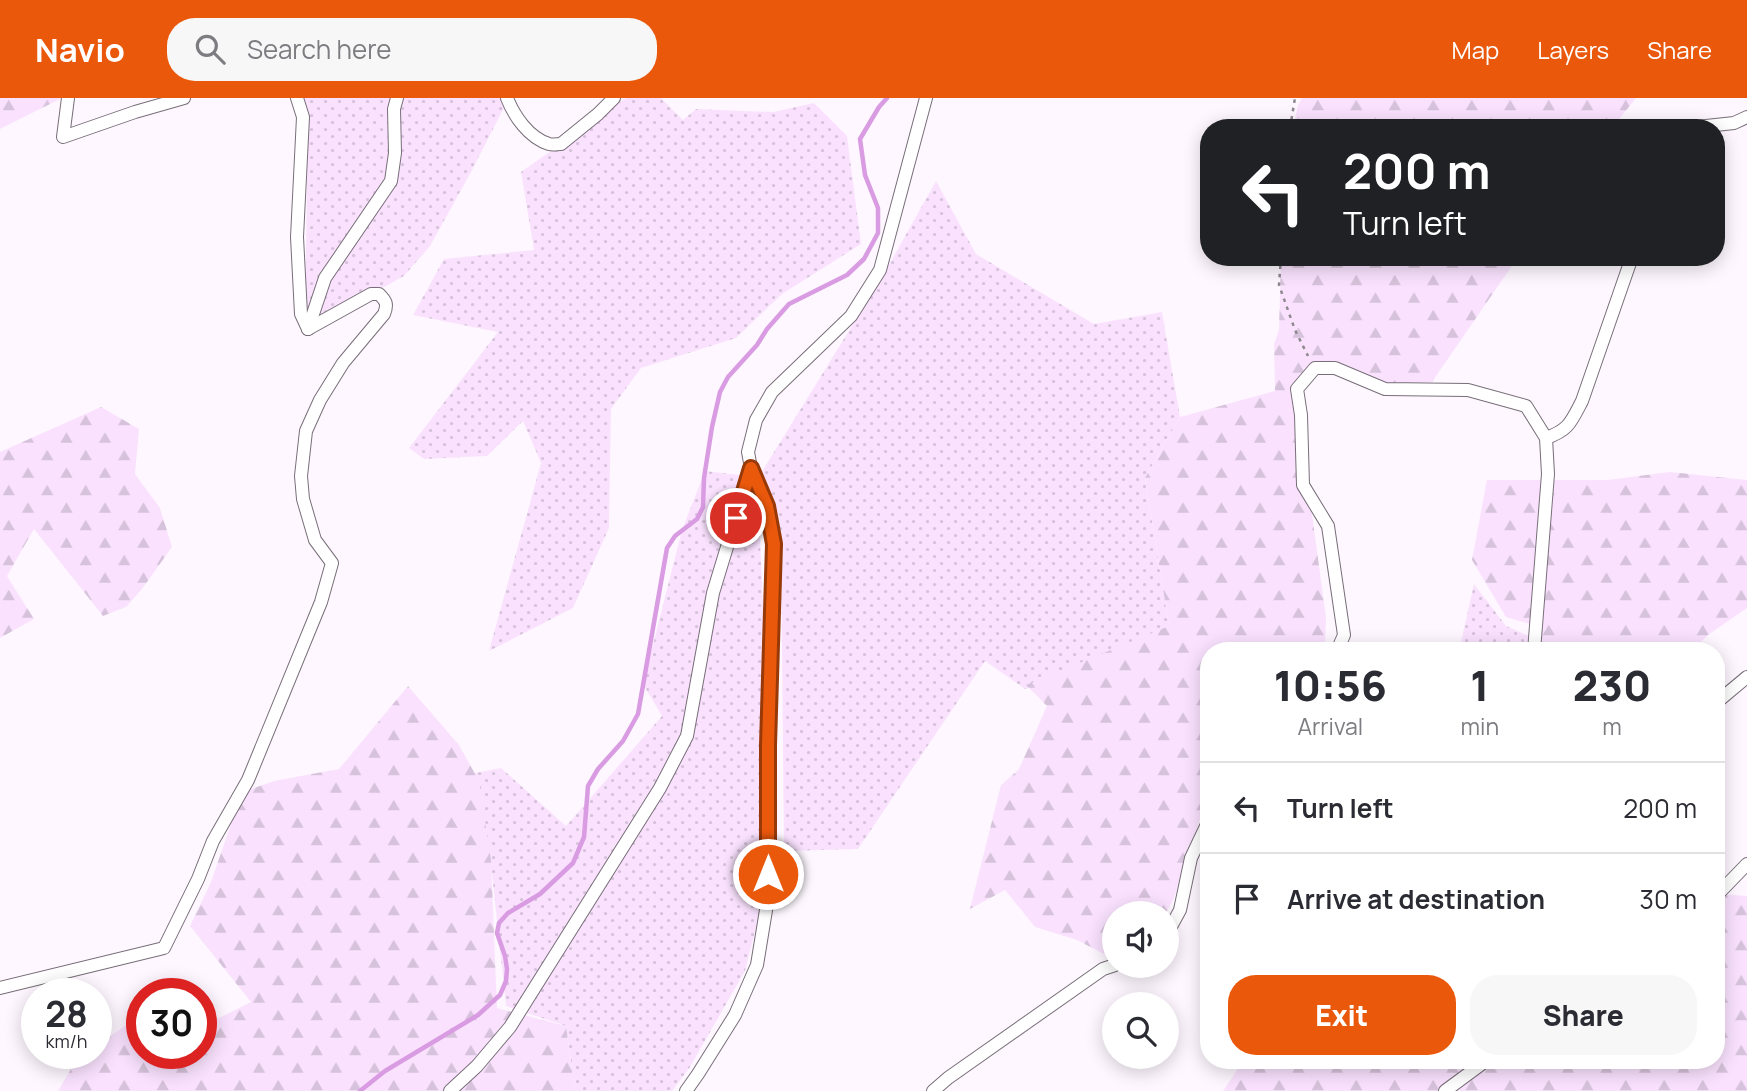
<!DOCTYPE html>
<style>
:root{--surface:#fff;--page:#f7f7f7;--text:#2b2b33;--muted:#7c7c81;--line:#e1e1e2;--accent:#ea580c}
body{margin:0;font-family:Manrope,sans-serif;background:var(--page);color:var(--text);height:100vh;display:flex;flex-direction:column;font-size:26px;white-space:nowrap}
*{box-sizing:border-box;margin:0}
p{font-size:23px;color:var(--muted)}
.icon{flex:none;width:38px;height:38px;fill:none;stroke:currentColor;stroke-width:2;stroke-linecap:round;stroke-linejoin:round}
.map{position:relative;flex:1;overflow:hidden}
.drawer{position:absolute;left:1200px;top:544px;width:525px;height:427px;display:flex;flex-direction:column;background:var(--surface);border-radius:28px;box-shadow:0 4px 18px #0003}
.drawer>*{flex:none}
.banner{position:absolute;left:1200px;top:21px;width:525px;height:147px;border-radius:28px;box-shadow:0 4px 18px #0003;background:#202124;color:#fff;overflow:hidden}
.buttons{position:absolute;left:1102px;top:803px;display:grid;gap:14px}
.buttons a{display:grid;place-items:center;width:77px;height:77px;border-radius:50%;background:var(--surface);box-shadow:0 4px 18px #0003;font-size:35px}
.speed{position:absolute;left:21px;top:880px;display:flex;gap:14px;font-size:35px;font-weight:700;text-align:center}
.speed>*{display:grid;place-content:center;width:91px;height:91px;border-radius:50%;background:var(--surface);box-shadow:0 4px 18px #0003;line-height:1}
.speed small{font-size:18px;font-weight:400}
.speed .limit{border:10px solid #d22;background:#fff;color:#111}
.pin{position:absolute;display:grid;place-items:center;width:60px;height:60px;color:#fff;margin:-30px;border:4px solid #fff;border-radius:50%;box-shadow:0 2px 7px #0007}
.me{position:absolute;width:77px;margin:-38px;rotate:0deg;stroke-linejoin:round;filter:drop-shadow(0 0 5px #0008)}
.turn{display:flex;align-items:center;gap:24px;height:147px;padding:0 28px;font-size:32px}
.turn .icon{width:91px;height:91px;stroke-width:2.5}
.turn b{display:block;font-size:49px;line-height:60px}
.eta{display:flex;justify-content:space-evenly;align-items:center;height:119px;text-align:center}
.eta b{font-size:42px;font-weight:800;line-height:49px}
.action{display:flex;gap:14px;margin-top:auto;padding:14px 28px}
.action a{flex:1;height:80px;border-radius:28px;background:var(--accent);color:#fff;font-size:28px;font-weight:800;line-height:80px;text-align:center}
.action a+a{background:var(--page);color:var(--text)}
ul{padding:0;list-style:none}
li{display:flex;align-items:center;gap:21px;height:91px;padding:0 28px;border-top:2px solid var(--line)}
li div{flex:1}
li b{display:block;font-size:26px}
li em{font-style:normal}
header{display:flex;align-items:center;gap:42px;box-sizing:border-box;height:98px;padding:0 35px;background:var(--accent);color:#fff}
header strong{font-size:33px}
nav{display:flex;gap:38px;margin-inline-start:auto;font-size:24px}
.search{width:490px;height:63px;background:var(--page);display:flex;align-items:center;gap:18px;box-sizing:border-box;padding:0 24px;border-radius:28px;color:var(--muted);font-size:26px}
.map>svg:first-child{display:block}
</style>
<header>
<strong>Navio</strong>
<div class="search"><svg class="icon" aria-label="search" viewBox="0 0 24 24"><circle cx="10" cy="10" r="6"/><path d="M15 15l6 6"/></svg>Search here</div>
<nav><a>Map</a><a>Layers</a><a>Share</a></nav>
</header>
<div class="map">
<svg width="1747" height="993" viewBox="0 0 1747 993">
<defs>
<pattern id="grass-dots" width="8" height="8" patternUnits="userSpaceOnUse" patternTransform="scale(1.75)"><rect width="8" height="8" fill="#fae2fe"/><path d="M2 2h.1M6 6h.1" fill="none" stroke="#d6c2da" stroke-width="1.8" stroke-linecap="round"/></pattern>
<pattern id="forest-firs" width="22" height="20" patternUnits="userSpaceOnUse" patternTransform="scale(1.75)"><rect width="22" height="20" fill="#fae2fe"/><path d="M5 1l3.5 6h-7zM16 11l3.5 6h-7z" fill="#d6c2da"/></pattern>
</defs>
<rect width="100%" height="100%" fill="#fef7ff"/>
<!-- grass -->
<g fill="url(#grass-dots)">
<path d="M 303,0 L 509,0 L 471,74 L 430,148 L 404,178 L 308,231 L 305,224 L 308,11 Z"/>
<path d="M 626,0 L 661,0 L 683,22 L 696,11 L 773,14 L 814,5 L 847,38 L 861,146 L 782,196 L 736,240 L 641,270 L 611,311 L 609,430 L 573,510 L 489,553 L 541,365 L 523,323 L 487,358 L 424,361 L 409,350 L 498,234 L 413,217 L 444,161 L 534,152 L 521,74 Z"/>
<path d="M 936,83 L 976,156 L 1094,226 L 1162,214 L 1180,319 L 1145,380 L 1169,528 L 1025,591 L 985,563 L 858,751 L 784,753 L 781,449 L 761,375 L 881,181 Z"/>
<path d="M 705,373 L 747,378 L 759,422 L 775,755 L 745,873 L 690,969 L 672,993 L 575,993 L 566,928 L 506,908 L 492,776 L 475,675 L 501,670 L 566,728 L 662,618 L 643,586 L 682,432 Z"/>
<path d="M 1474,486 L 1506,528 L 1529,538 L 1527,553 L 1459,553 Z"/>
</g>
<!-- forest -->
<g fill="url(#forest-firs)">
<path d="M 0,0 L 62,0 L 0,31 Z"/>
<path d="M 1302,0 L 1636,0 L 1612,30 L 1293,30 L 1298,7 Z"/>
<path d="M 1281,159 L 1518,159 L 1432,284 L 1379,289 L 1335,270 L 1294,284 L 1326,519 L 1325,553 L 1209,553 L 1209,694 L 1174,800 L 1166,815 L 1115,816 L 1115,854 L 1108,858 L 1077,842 L 1035,829 L 1005,792 L 970,811 L 1001,687 L 1019,671 L 1047,608 L 1026,587 L 1169,528 L 1145,380 L 1180,319 L 1275,293 L 1274,246 L 1279,232 Z"/>
<path d="M 101,309 L 139,331 L 135,376 L 160,410 L 172,449 L 142,491 L 126,509 L 103,518 L 34,431 L 7,478 L 34,521 L 0,540 L 0,354 Z"/>
<path d="M 1670,374 L 1747,382 L 1747,510 L 1708,537 L 1692,553 L 1534,553 L 1537,528 L 1506,519 L 1472,462 L 1487,382 L 1607,382 Z"/>
<path d="M 408,588 L 459,647 L 479,683 L 491,762 L 497,910 L 566,928 L 575,993 L 58,993 L 78,959 L 84,956 L 96,956 L 96,948 L 142,916 L 142,956 L 201,956 L 201,929 L 251,904 L 190,828 L 211,784 L 242,694 L 274,683 L 339,671 Z"/>
<path d="M 1717,793 L 1718,796 L 1747,798 L 1747,993 L 1223,993 L 1239,969 L 1247,963 L 1717,962 Z"/>
</g>
<g fill="none" stroke-linecap="round" stroke-linejoin="round">
<!-- stream -->
<path stroke="#d99be2" stroke-width="4.5" d="M 360,993 L 385,973 L 478,917 L 500,897 L 506,883 L 507,871 L 505,858 L 497,835 L 499,825 L 508,815 L 540,796 L 573,765 L 584,739 L 588,688 L 598,671 L 623,643 L 638,616 L 667,450 L 675,438 L 697,421 L 703,409 L 704,380 L 712,329 L 720,294 L 728,279 L 757,247 L 767,231 L 789,206 L 847,177 L 864,161 L 878,135 L 878,110 L 865,77 L 860,41 L 879,9 L 887,0"/>
<!-- minor casing -->
<g stroke="#786e79" stroke-width="14">
<g id="minor">
<path d="M 68,0 L 63,39 L 135,14 L 184,0"/>
<path d="M 297,0 L 303,19 L 297,139 L 301,216 L 308,231"/>
<path d="M 507,0 C 514,18 529,40 549,46 C 553,47 557,46 561,46 L 598,16 L 614,0"/>
<path d="M 1688,30 L 1734,25 L 1747,19"/>
<path d="M 308,231 L 325,180 L 391,83 L 395,55 L 394,11 L 397,0"/>
<path d="M 1546,340 C 1569,332 1571,324 1582,303 L 1632,159"/>
<path d="M 1337,553 L 1344,537 L 1328,428 L 1303,387 L 1301,317 L 1297,291 L 1315,270 L 1335,270 L 1385,291 L 1468,292 L 1526,308 L 1546,340 L 1548,376 L 1534,553"/>
<path d="M 1717,604 L 1747,579"/>
<path d="M 1717,797 L 1747,766"/>
<path d="M 1167,836 L 1180,812 L 1191,760 L 1209,722"/>
<path d="M 0,890 L 164,850 L 198,781 L 213,743 L 248,682 L 321,504 L 332,465 L 315,442 L 303,401 L 301,378 L 306,333 L 320,302 L 343,265 L 384,216 C 388,206 386,203 379,196 L 371,196 L 308,231"/>
<path d="M 450,993 L 477,968 L 510,929 L 660,690 L 687,638 L 713,495 L 751,370"/>
<path d="M 686,993 L 698,976 L 735,917 L 757,867 L 768,800 L 768,647 L 773,446 L 767,408 L 751,370 L 748,354 L 756,322 L 772,294 L 851,218 L 880,172 L 926,0"/>
<path d="M 933,993 L 948,980 L 1103,871 L 1115,867"/>
<path d="M 1445,993 L 1487,962"/>
</g>
</g>
<!-- path -->
<g stroke="#8d878e" stroke-width="2.5" stroke-dasharray="3.5 5" stroke-linecap="butt">
<path d="M 1290,30 L 1295,0"/>
<path d="M 1281,159 L 1279,187 L 1295,232 L 1308,258"/>
</g>
<!-- minor -->
<use href="#minor" stroke="#fff" stroke-width="12"/>
</g>
<g fill="none" stroke-linecap="round" stroke-linejoin="round">
<!-- route casing -->
<g stroke="#983908" stroke-width="18">
<path id="route" d="M 736,420 L 751,370 L 767,408 L 774,446 L 768,647 L 768,776"/>
</g>
<!-- route -->
<use href="#route" stroke="#ea580c" stroke-width="12"/>
</g>
</svg>
<div class="buttons">
<a><svg class="icon" aria-label="sound" viewBox="0 0 24 24"><path d="M4 9h4l5-4v14l-5-4H4zM17 9q2 3 0 6"/></svg></a>
<a><svg class="icon" aria-label="search" viewBox="0 0 24 24"><circle cx="10" cy="10" r="6"/><path d="M15 15l6 6"/></svg></a>
</div>
<div class="speed"><div>28<small>km/h</small></div><div class="limit">30</div></div>
<div class="pin" style="left:736px;top:420px;background:#d93025"><svg class="icon" aria-label="arrive" viewBox="0 0 24 24"><path d="M6 21V4h12l-3 4 3 4H6"/></svg></div>
<svg class="me" style="left:768px;top:776px" viewBox="-20 -20 40 40"><circle r="17" fill="#ea580c" stroke="#fff" stroke-width="3"/><path d="M0-11L8 9 0 5-8 9z" fill="#fff"/></svg>
<div class="banner">
<div class="turn"><svg class="icon" aria-label="left" viewBox="0 0 24 24"><path d="M17 20v-9H6M10 6l-5 5 5 5"/></svg><div><b>200 m</b>Turn left</div></div>
</div>
<section class="drawer">
<div class="eta">
<div><b>10:56</b><p>Arrival</p></div>
<div><b>1</b><p>min</p></div>
<div><b>230</b><p>m</p></div>
</div>
<ul>
<li><svg class="icon" aria-label="left" viewBox="0 0 24 24"><path d="M17 20v-9H6M10 6l-5 5 5 5"/></svg><div><b>Turn left</b></div><em>200 m</em></li>
<li><svg class="icon" aria-label="arrive" viewBox="0 0 24 24"><path d="M6 21V4h12l-3 4 3 4H6"/></svg><div><b>Arrive at destination</b></div><em>30 m</em></li>
</ul>
<div class="action"><a>Exit</a><a>Share</a></div>
</section>
</div>
